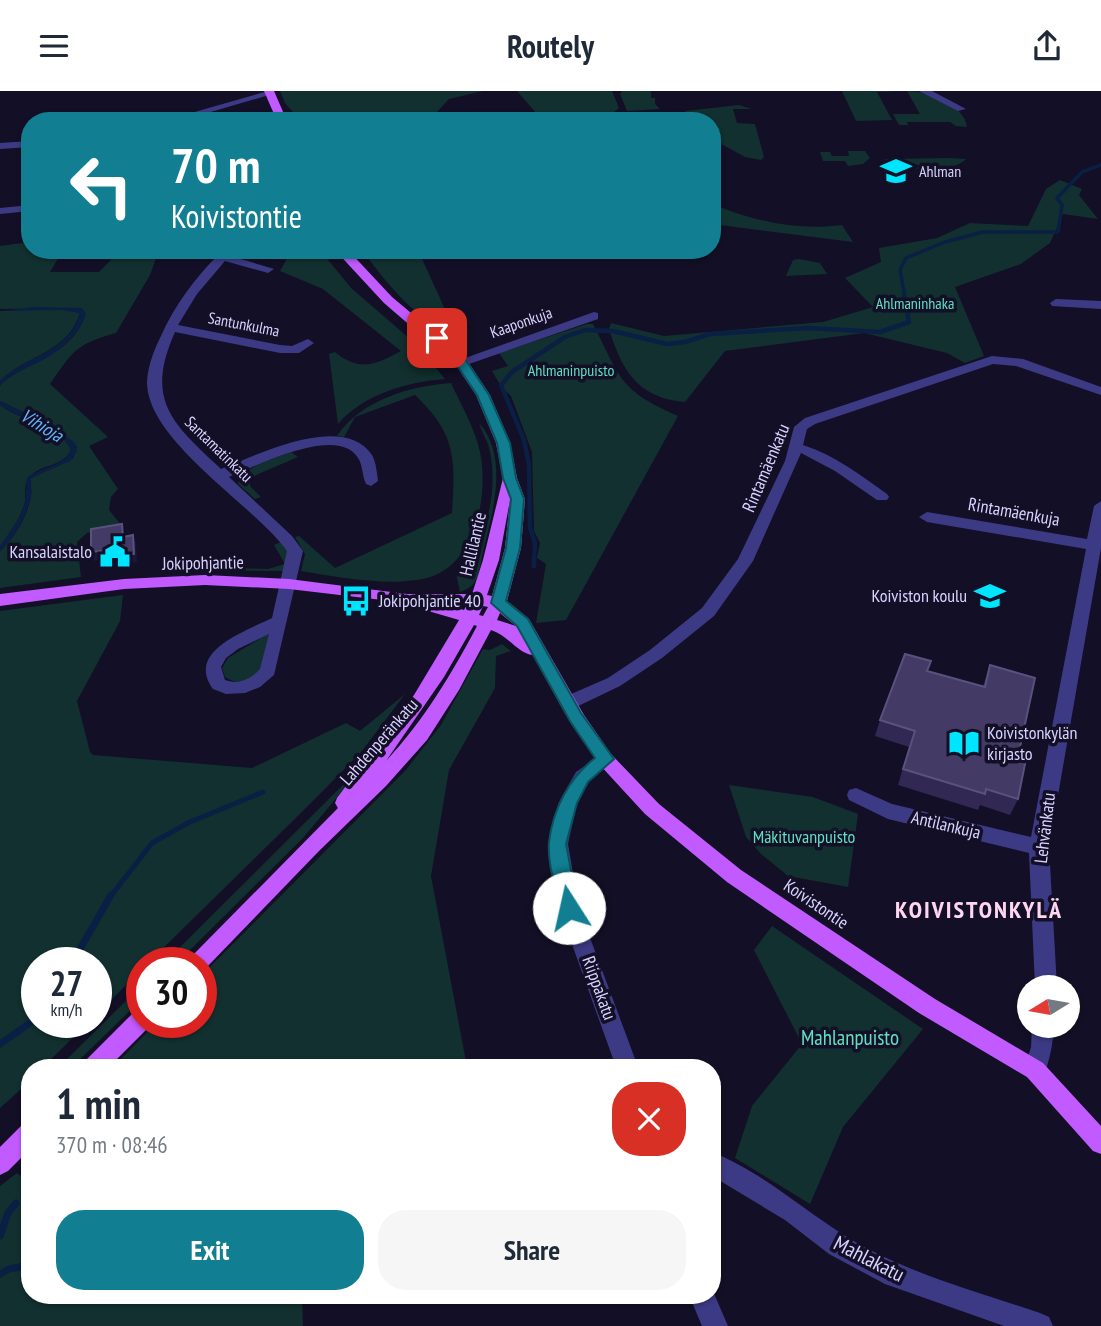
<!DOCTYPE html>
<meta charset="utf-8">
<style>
:root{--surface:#fff;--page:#f6f6f7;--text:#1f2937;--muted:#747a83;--accent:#117e91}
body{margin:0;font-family:"PT Sans Narrow",sans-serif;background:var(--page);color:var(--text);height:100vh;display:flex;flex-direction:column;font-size:26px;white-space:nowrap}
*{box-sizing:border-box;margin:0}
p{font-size:23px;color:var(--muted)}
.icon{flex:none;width:38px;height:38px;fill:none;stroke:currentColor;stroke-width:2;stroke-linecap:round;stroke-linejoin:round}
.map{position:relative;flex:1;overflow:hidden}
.details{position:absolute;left:21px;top:968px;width:700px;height:245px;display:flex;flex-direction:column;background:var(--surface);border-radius:28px;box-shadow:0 2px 5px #0004}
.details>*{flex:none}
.banner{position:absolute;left:21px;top:21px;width:700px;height:147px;border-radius:28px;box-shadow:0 2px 5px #0004;background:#117e91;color:#fff;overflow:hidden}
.needle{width:46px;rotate:259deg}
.controls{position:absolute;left:1017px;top:884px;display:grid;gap:14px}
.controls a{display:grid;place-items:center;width:63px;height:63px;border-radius:50%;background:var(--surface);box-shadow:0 2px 5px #0004;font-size:35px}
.speed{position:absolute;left:21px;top:856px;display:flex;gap:14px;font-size:35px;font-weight:700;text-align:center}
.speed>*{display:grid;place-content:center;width:91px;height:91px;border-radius:50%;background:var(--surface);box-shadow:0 2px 5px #0004;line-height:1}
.speed small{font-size:18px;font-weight:400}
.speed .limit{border:10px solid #d22;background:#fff;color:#111}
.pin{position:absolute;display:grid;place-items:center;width:60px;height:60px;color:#fff;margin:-30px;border-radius:14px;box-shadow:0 4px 10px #0006}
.me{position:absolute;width:77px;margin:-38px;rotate:350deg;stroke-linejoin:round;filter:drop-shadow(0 0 5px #0008)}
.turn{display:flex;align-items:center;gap:24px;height:147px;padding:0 35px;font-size:32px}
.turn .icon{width:91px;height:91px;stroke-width:2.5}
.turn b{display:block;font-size:49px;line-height:60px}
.round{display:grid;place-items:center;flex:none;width:74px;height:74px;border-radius:28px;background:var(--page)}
.summary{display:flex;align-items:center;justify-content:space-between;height:119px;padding:0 35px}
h1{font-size:42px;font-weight:800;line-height:52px}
.button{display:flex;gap:14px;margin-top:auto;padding:14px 35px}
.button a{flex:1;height:80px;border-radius:28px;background:var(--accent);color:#fff;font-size:28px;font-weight:800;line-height:80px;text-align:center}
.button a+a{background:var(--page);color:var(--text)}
header{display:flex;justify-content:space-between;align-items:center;height:91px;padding:0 35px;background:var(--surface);font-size:32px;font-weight:800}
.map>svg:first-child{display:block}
</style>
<header><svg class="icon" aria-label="menu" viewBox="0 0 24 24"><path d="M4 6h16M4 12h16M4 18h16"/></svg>Routely<svg class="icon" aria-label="share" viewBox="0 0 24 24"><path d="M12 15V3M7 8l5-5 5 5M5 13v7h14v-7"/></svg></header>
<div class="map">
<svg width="1101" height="1235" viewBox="0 0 1101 1235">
<rect width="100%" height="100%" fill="#130f26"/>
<!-- green -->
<g fill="#12302f">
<path d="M 280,0 L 483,0 L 449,8 L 436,22 L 445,28 L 301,30 L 285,12 Z"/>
<path d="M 517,0 L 612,0 L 619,17 L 614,21 L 547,27 L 536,22 Z"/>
<path d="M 622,0 L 651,0 L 651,7 L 655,7 L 655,13 L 660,18 L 627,20 L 620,3 Z"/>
<path d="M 842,0 L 902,0 L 877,1 L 892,29 L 856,30 Z"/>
<path d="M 907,0 C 928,0 964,13 967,36 L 956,35 L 950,31 L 907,31 L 908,34 L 899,34 L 893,23 L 920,23 Z"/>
<path d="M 739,14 L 752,18 L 733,18 L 737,32 L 755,33 L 764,66 L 761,69 L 745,66 L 712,48 L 712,30 L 692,30 L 685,20 Z"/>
<path d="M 848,60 L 865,60 L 870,67 L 863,73 L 848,75 L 845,70 L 823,70 L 820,61 L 830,61 L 832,65 L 849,65 Z"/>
<path d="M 950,67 L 966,68 C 949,85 904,79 884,68 Z"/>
<path d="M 1060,89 L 1082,98 L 1079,104 L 1098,128 L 1063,123 L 1050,152 L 1021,173 L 955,196 L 984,265 L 965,272 L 947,262 L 864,242 L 725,260 L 685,311 C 638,307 622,280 609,238 L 611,232 L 664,245 L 823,231 L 873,216 L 845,187 L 881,171 L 879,157 L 937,147 L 970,132 L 1028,135 L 1046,98 Z"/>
<path d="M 712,113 C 754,130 797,140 842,134 L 853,151 L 712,133 Z"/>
<path d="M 30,151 L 30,159 L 63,159 L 50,181 L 99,181 L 121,159 L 159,159 L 150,184 L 116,242 C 76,253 73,260 50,293 L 108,346 L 89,355 L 118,398 L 111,406 L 109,419 L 122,435 L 87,442 L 77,451 L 81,486 L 0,497 L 0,460 C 15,446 28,425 31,404 C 32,399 30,393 31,387 L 73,367 L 77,356 L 52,335 L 0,310 L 0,295 L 3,291 C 30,270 76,261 85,223 L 77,217 L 0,218 L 0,155 Z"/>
<path d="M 292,159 L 320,159 L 351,197 L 417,254 L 445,288 C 407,291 364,303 338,333 L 329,263 L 335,261 C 359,281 375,274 401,260 L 323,198 L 280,180 Z"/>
<path d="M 362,159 L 418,159 L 449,227 L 462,242 L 459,244 C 421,237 384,189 362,159 Z"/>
<path d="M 799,168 L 820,172 L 827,183 L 786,185 L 793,169 Z"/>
<path d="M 36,218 L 73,219 L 80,222 C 68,262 26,264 0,290 L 0,220 Z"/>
<path d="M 587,233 L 593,233 C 621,288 619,299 678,325 L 566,529 L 536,532 L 546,473 L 537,467 L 540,452 L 534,440 L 532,361 L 511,305 L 502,297 L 492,280 L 508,275 L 499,262 Z"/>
<path d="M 451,292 C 461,314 475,337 480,361 C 489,403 476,472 430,486 C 394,497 338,486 301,480 L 305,463 L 295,446 L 299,445 L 335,477 L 452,422 C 455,368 457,344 415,304 L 355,326 L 344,346 L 337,345 C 361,309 410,295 451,292 Z"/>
<path d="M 0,314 C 17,328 63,336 71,359 C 62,378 36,372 27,390 C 24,395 26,405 25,411 C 20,428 11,442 0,455 Z"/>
<path d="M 479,332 C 509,365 493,422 483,460 C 481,470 480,484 474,492 C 470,497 465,499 460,501 L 456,482 C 488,454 500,394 488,353 C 485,346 481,339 479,332 Z"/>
<path d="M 291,361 L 298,366 L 256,384 L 250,390 L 250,395 L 261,406 L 255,408 L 238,393 C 241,376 276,367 291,361 Z"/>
<path d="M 281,451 L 288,460 L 287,480 L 171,479 L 172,475 L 268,478 L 285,473 L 274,454 Z"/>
<path d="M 123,504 L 120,530 L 77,610 L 90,661 L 93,664 L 252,677 L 346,632 L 360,640 L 405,603 L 362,660 L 317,706 L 149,871 L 142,872 L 142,878 L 96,924 L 96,872 L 37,872 L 37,931 L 89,931 L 43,976 L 30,976 L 30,990 L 0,1017 L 0,520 Z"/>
<path d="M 271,541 L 261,581 C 249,589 238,595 225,586 L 222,577 L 228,567 Z"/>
<path d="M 502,553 L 511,560 L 496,565 L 495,597 L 449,679 L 431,785 L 467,976 L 113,976 L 157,931 L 201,931 L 201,885 L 405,680 L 441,634 L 483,558 L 490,559 Z"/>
<path d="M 368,669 L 303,747 L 178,871 L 164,872 Z"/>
<path d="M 729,694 L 813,706 L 858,723 L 848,796 L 788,785 L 761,763 L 746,746 Z"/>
<path d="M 772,835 L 923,938 L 843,1036 L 810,1113 L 735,1067 L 752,1015 L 802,953 L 754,859 Z"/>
<path d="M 142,894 L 142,908 L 72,976 L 59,976 Z"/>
<path d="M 17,1082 L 30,1093 L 30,1204 L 305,1204 L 302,1206 L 303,1235 L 0,1235 L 0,1095 Z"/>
</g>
<!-- water -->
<g fill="#0a1f44">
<path d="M 34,216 L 82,217 L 86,223 C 80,244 56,263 37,272 C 23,279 9,283 0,295 L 0,290 C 26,264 70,262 80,222 L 61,219 L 0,220 Z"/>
<path d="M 0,310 L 52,335 L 75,352 L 77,360 L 70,370 L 31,387 C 30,393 32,399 31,404 C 27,425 15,446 0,460 L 0,455 L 20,426 L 25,410 L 27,387 C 40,376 63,376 71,359 C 63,336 17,327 0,314 Z"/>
</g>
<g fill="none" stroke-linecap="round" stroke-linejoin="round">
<!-- stream-far3 -->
<path stroke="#0a1f44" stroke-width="3.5" d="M 905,207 L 900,179 L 906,167 L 945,151 L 983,141 L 1058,141 L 1062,114 L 1057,107 L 1082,81 L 1101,74"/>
<!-- stream-far2 -->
<path stroke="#0a1f44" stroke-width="4.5" d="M 534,470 L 535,452 L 530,437 L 529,374 L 524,349 L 501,294 L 512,281 L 565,246 L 585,239 L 613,240 L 667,253 L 685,251 L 710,243 L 808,237 L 880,241 L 909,231 L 904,205"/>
<!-- stream-far1 -->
<g stroke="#0a1f44" stroke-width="5">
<path d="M 534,475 L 534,468"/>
<path d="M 110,806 L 152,752 L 190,731 L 263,701"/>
</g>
<!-- stream -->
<g stroke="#0a1f44" stroke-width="7">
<path d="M 72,872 L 111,804"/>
<path d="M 0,953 L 37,927"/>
<path d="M 0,1145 L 8,1122 L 16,1112"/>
<path d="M 0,1183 L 9,1178 L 30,1174"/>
</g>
<!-- minor -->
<g fill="#3d3a85" fill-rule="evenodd">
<path d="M 268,0 L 276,2 L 180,30 L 163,30 Z"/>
<path d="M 919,0 L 932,0 L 966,18 L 958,20 Z"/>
<path d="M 30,50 L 30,56 L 0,58 L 0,52 Z"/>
<path d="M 30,114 L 30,120 L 0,123 L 0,117 Z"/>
<path d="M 223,159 L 236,159 L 231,165 L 274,178 L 268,182 L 225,170 L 197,203 L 178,234 L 280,254 L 292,255 L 308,248 L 314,252 L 299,262 L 280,262 L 175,241 C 144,310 173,333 221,378 C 257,364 343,321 372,364 C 376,371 377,382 378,390 L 371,395 L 366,393 C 362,385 363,374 358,367 C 338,333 256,375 229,386 L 292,445 L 303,460 L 274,584 L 260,596 L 245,602 L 226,603 L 213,598 C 185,560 246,540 272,527 L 287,460 C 254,414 147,350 147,291 C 148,274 154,259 161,245 C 175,213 198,183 223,159 ZM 269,543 L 260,578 C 251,588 238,594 225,589 L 221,576 L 226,567 L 238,558 Z"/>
<path d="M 1056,208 L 1101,210 L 1101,218 L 1052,215 L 1050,212 Z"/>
<path d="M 594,221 L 598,222 L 598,228 L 466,274 L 461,275 L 454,271 Z"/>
<path d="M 992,265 L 1023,268 L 1101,296 L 1101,304 L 1016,275 L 993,273 L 815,333 L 807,338 L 803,354 C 835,364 860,384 887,403 L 889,406 L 887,409 L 877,409 L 835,380 L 801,362 L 753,470 L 714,525 L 662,567 L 620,595 L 574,617 L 562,617 L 559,612 L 562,607 L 608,587 L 650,559 L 702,517 L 738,468 L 785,370 L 794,336 L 805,327 Z"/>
<path d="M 1101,410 L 1101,457 L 1049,756 L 1057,896 L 1035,896 L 1029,762 L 888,728 L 849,709 L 847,704 L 849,699 L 856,697 L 892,713 L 1031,746 L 1086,458 L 927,431 L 919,426 L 927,421 L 1087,448 L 1094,415 Z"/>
<path d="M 605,661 L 611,663 L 614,668 L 588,691 L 577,711 L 568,753 L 579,817 L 638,976 L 616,976 L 559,817 L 548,753 L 559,711 L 576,681 Z"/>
<path d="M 1032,934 L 1054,934 C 1053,953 1050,969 1043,986 L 1035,989 L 1027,986 L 1024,979 L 1031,956 Z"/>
<path d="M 712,1061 C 762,1081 802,1118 847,1146 C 906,1182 975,1200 1040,1222 L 1049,1226 L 1053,1235 L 1004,1235 L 885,1193 L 829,1163 L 785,1129 L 712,1085 Z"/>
<path d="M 712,1198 L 728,1235 L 702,1235 L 689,1204 L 712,1204 Z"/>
</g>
<!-- major -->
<g fill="#c25bff" fill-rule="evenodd">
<path d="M 264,0 L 274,0 L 287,30 L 277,30 Z"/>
<path d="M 335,159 L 348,159 L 392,206 L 466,268 L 490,304 L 510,352 L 517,387 L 525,408 L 521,457 L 507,510 L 529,528 L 584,624 L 611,663 L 659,713 L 741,779 L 935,908 L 1043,972 L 1101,1035 L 1101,1063 L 1093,1060 L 1027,986 L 919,922 L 727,791 L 645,723 L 599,673 L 572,634 L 533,564 C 518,563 509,545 491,539 L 459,599 L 427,649 L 386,695 L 319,760 L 205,878 L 201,880 L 201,872 L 188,872 L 191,866 L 338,717 L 335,712 L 337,707 L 414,604 L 459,529 L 418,517 L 416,513 L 289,498 L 205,494 L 124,498 L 0,515 L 0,503 L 124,488 L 205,484 L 289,488 L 407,503 L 472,503 L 483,469 L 503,387 L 496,352 L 476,304 L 456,274 L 384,212 ZM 510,409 L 505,457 L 492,505 L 487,504 L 499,469 ZM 444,513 L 467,513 L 464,519 ZM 483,515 L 488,516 L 483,525 L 479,524 ZM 500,522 L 516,535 L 497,529 ZM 474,534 L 477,535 C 451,584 424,629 386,670 L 444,586 Z"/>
<path d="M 142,918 L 142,931 L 151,931 L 150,935 L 109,976 L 83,976 L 86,969 L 134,921 Z"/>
<path d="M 30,1031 L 30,1058 L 8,1080 L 0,1084 L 0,1056 L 22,1034 Z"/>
</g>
</g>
<!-- wall -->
<path fill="#312854" d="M 990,574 L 1017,670 L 1018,708 L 1010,724 L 980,714 L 978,719 L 898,694 L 909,656 L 875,645 L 880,629 L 928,580 L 983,595 Z"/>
<!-- shaded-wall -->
<path fill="#1d163a" d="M 133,444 L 136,452 L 137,471 L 112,475 L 110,471 L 103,472 L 102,468 L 94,470 L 91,461 Z"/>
<!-- building -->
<g fill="#433a66" stroke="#5a527e" stroke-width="2">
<path d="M 122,433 L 123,446 L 133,444 L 134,463 L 109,467 L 109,463 L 100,464 L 100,460 L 91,461 L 91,438 Z"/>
<path d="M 905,563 L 931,570 L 927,580 L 985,596 L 990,574 L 1035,587 L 1017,670 L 1025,673 L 1018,708 L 986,698 L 985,703 L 903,678 L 915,640 L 880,629 Z"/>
</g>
<!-- route -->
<path fill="#117e91" stroke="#0b525e" stroke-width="2" d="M 433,245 L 441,245 L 465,268 L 489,304 L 510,352 L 516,387 L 524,408 L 520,457 L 506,510 L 528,528 L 581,622 L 614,668 L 588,691 L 577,712 L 566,753 L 578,817 L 575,822 L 569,825 L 562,822 L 560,817 C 556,797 547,771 549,751 C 553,718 569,687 595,667 L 570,630 L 517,535 L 491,512 L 506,457 L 511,408 L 503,387 L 497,352 L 477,304 L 456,273 L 433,250 Z"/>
<!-- icons -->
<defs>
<g id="university-bare" transform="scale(2.415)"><path d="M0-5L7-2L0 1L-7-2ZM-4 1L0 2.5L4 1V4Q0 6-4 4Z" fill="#00e5ff" stroke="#130f26" stroke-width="2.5" paint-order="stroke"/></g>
<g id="civic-bare" transform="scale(2.415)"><path d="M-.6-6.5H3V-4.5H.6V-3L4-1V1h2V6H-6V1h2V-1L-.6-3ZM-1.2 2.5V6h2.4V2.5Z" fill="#00e5ff" stroke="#130f26" stroke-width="2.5" paint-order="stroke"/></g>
<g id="school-bare" transform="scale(2.415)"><path d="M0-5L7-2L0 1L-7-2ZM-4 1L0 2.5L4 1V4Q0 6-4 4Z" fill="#00e5ff" stroke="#130f26" stroke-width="2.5" paint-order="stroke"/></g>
<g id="bus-bare" transform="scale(2.415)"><path d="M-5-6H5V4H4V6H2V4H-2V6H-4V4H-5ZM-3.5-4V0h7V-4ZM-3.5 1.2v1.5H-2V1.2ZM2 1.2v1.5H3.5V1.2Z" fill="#00e5ff" stroke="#130f26" stroke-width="2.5" paint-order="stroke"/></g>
<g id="library-bare" transform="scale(2.415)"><path d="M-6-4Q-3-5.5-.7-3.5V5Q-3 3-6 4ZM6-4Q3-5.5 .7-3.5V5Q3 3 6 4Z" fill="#00e5ff" stroke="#130f26" stroke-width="2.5" paint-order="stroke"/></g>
</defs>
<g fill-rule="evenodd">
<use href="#university-bare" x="896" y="80"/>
<use href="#civic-bare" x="115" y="461"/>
<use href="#school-bare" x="990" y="505"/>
<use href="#bus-bare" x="356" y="510"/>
<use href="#library-bare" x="964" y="652"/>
</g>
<g text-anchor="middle" stroke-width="7" stroke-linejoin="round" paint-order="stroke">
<!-- far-poi labels -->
<g font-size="16" fill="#d9d4ff" stroke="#130f26" text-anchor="start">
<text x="919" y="86">Ahlman</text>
</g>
<!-- far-park labels -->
<g font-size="16" fill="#5fe0c0" stroke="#130f26">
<text x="915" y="218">Ahlmaninhaka</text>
<text x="571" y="285">Ahlmaninpuisto</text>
</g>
<!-- far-street labels -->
<g font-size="16" fill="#d9d4ff" stroke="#130f26">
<text transform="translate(521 231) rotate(-19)" y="6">Kaaponkuja</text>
<text transform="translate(244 233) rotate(11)" y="6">Santunkulma</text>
<text transform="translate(219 358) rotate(44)" y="6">Santamatinkatu</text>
</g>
<!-- street labels -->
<g font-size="18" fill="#d9d4ff" stroke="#130f26">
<text transform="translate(766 377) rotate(-67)" y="6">Rintamäenkatu</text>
<text transform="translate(1014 421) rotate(10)" y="6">Rintamäenkuja</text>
<text transform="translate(473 453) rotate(-77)" y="6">Hallilantie</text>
<text transform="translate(203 472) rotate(-1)" y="6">Jokipohjantie</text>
<text transform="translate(379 651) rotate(-49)" y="6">Lahdenperänkatu</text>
<text transform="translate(946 734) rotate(13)" y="6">Antilankuja</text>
<text transform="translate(1045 737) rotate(-83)" y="6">Lehvänkatu</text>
<text transform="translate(816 813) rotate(34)" y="6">Koivistontie</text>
<text transform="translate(599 897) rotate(70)" y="6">Riippakatu</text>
</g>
<!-- poi labels -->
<g font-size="18" fill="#d9d4ff" stroke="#130f26" text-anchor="end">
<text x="92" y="467">Kansalaistalo</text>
<text x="967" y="511">Koiviston koulu</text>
<text x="379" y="516" text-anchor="start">Jokipohjantie 40</text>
<text x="987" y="648" text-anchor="start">Koivistonkylän<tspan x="987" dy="21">kirjasto</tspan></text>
</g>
<!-- park labels -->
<g font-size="18" fill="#5fe0c0" stroke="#130f26">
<text x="804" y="752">Mäkituvanpuisto</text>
</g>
<!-- water labels -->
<g font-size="19" font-style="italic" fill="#62b6ff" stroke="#130f26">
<text transform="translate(42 334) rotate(31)" y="7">Vihioja</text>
</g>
<!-- near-park labels -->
<g font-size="21" fill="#5fe0c0" stroke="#130f26">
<text x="850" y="954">Mahlanpuisto</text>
</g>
<!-- near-street labels -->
<g font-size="21" fill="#d9d4ff" stroke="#130f26">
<text transform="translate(869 1168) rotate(27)" y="7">Mahlakatu</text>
</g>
<!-- district labels -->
<g font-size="24" font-weight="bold" letter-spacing="2" fill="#ffd6f0" stroke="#130f26">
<text x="979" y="827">KOIVISTONKYLÄ</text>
</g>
</g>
</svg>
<div class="controls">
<a><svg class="needle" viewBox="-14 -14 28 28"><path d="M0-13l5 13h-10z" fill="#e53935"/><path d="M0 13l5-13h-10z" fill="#747a83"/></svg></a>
</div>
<div class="speed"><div>27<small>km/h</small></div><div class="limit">30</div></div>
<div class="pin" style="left:437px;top:247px;background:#d93025"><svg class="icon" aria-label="arrive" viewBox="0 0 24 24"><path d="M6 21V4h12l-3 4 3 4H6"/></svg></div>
<svg class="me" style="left:569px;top:817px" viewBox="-20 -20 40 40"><circle r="19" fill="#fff"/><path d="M0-13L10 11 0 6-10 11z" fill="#117e91"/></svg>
<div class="banner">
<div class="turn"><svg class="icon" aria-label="left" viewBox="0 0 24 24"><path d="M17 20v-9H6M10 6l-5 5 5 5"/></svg><div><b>70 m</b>Koivistontie</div></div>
</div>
<section class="details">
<div class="summary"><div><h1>1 min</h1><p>370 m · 08:46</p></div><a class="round" style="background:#d93025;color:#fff"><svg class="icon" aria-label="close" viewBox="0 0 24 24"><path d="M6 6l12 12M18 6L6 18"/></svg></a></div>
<div class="button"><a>Exit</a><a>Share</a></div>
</section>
</div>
